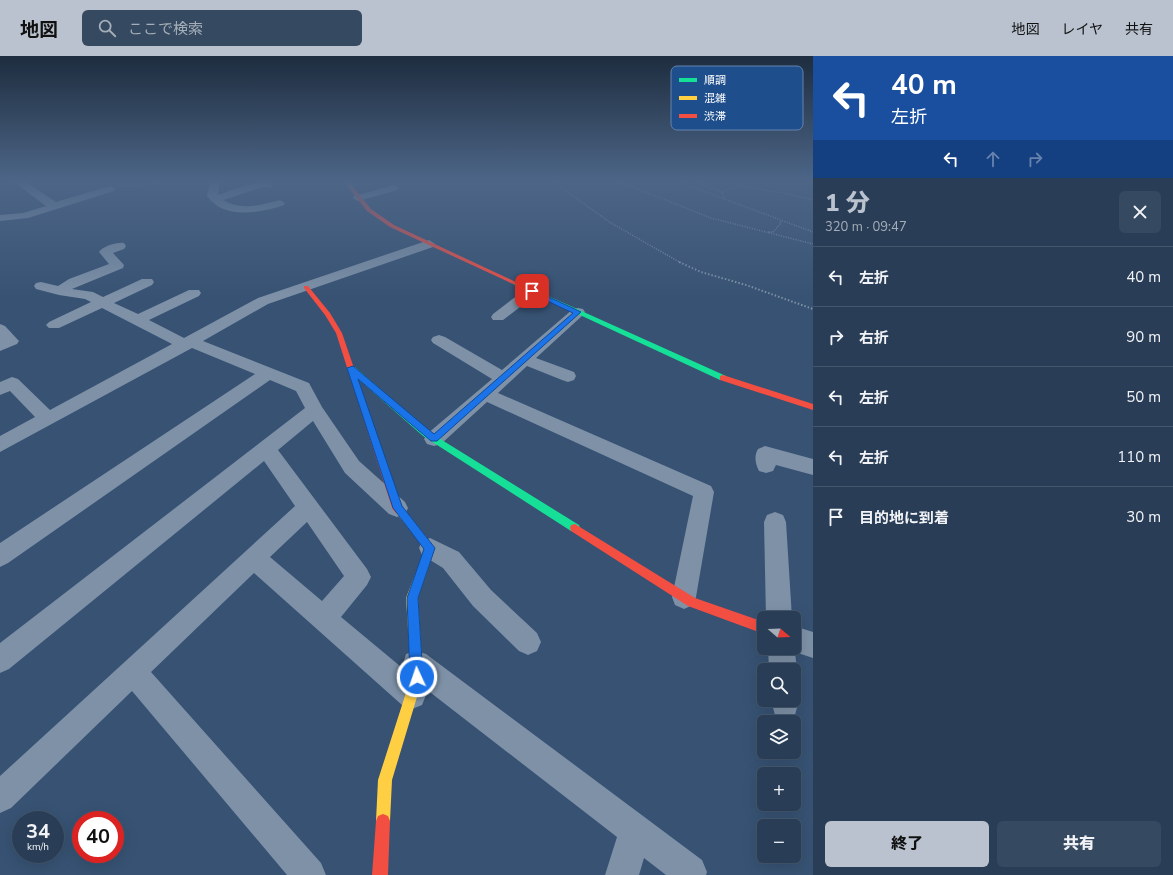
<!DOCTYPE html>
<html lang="ja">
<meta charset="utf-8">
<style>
:root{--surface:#293e56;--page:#354960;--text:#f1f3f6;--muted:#a5aeb9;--line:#45576c;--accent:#b9c2ce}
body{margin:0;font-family:"Nunito Sans","Noto Sans JP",sans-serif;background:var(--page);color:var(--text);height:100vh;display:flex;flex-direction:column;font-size:15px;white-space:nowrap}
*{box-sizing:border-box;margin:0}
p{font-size:13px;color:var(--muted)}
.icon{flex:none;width:22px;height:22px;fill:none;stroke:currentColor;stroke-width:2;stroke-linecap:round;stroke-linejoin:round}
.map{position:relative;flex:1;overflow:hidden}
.drawer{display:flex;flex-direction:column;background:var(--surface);width:360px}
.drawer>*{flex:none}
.hud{background:#1a4fa0;color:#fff;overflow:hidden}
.needle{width:26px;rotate:109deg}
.fabs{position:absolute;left:757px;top:555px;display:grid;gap:8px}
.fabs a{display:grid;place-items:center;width:44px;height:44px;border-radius:6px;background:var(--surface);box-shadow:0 4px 16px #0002,0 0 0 1px var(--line);font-size:20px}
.speed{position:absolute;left:12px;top:755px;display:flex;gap:8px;font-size:20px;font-weight:700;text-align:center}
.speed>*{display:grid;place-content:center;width:52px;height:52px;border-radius:50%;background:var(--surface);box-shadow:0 4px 16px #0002,0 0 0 1px var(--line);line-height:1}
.speed small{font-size:10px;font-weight:400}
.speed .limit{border:6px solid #d22;background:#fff;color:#111}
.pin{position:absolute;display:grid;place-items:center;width:34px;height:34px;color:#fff;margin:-17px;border-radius:8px;box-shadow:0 2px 6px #0006}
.me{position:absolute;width:44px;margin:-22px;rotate:357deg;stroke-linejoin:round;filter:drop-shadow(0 0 3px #0008)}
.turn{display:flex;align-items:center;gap:14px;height:84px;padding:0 12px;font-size:18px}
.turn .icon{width:52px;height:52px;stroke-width:2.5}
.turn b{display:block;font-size:28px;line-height:34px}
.lanes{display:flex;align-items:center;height:38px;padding:0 12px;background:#0003;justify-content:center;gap:20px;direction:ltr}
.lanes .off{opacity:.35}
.round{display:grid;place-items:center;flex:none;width:42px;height:42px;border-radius:6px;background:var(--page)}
.summary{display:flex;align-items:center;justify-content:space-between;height:68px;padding:0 12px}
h1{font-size:24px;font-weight:800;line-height:30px;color:var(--accent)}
.button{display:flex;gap:8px;margin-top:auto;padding:8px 12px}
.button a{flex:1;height:46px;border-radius:6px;background:var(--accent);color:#111;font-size:16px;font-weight:800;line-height:46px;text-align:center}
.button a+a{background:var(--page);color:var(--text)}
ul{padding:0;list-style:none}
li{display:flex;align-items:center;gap:12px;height:60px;padding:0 12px;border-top:1px solid var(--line)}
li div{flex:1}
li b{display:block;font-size:15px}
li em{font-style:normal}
header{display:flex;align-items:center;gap:24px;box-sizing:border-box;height:56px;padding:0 20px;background:var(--accent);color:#111}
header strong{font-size:19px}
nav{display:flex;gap:22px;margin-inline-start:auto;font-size:14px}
.search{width:280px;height:36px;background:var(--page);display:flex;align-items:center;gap:10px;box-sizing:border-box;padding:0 14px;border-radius:6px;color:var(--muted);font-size:15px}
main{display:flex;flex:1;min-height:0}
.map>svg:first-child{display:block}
</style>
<header>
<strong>地図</strong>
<div class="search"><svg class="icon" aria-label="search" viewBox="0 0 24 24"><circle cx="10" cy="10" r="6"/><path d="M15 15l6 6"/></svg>ここで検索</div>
<nav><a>地図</a><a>レイヤ</a><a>共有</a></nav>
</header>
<main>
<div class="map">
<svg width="813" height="819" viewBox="0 0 813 819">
<rect width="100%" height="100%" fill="#375273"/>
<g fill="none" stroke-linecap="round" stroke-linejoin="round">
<!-- path-far1 -->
<g stroke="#7e91a7" stroke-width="1.5" stroke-dasharray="1 1.5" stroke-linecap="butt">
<path d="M 557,126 L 563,133 L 611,167 L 681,207"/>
<path d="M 620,126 L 711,162 L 813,188"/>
<path d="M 679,126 L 813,176"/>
<path d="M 695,126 L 722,136 L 738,130 L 789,138 L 813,144"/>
<path d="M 122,130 L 139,130 L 163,126"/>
<path d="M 722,136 L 725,143"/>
<path d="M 768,176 L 773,176 L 781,167 L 780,165"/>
</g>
<!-- path -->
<path stroke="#7e91a7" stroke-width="2" stroke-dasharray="1.5 2" stroke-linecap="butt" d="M 679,206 L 701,216 L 746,229 L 813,253"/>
<!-- street -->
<g fill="#7e91a7" fill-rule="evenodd">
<path d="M 14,126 L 26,126 L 56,146 L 110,130 L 115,133 L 114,135 L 28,162 L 0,165 L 0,159 L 23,157 L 46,150 Z"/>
<path d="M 210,126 L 220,126 L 218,139 C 229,135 264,120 273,130 L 272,132 L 263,131 L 223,144 C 242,155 260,149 280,144 L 285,147 L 284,149 C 260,157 224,164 207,140 Z"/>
<path d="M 394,129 L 399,132 L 398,134 L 358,145 L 353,142 L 354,140 Z"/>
<path d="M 429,184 L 435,188 L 433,191 L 268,248 L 203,285 L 309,327 L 322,351 L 359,405 L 405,446 L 408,452 L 405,458 L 397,461 L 389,458 L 345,417 L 313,365 L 278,394 L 367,513 L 371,521 L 367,529 L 341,561 L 406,615 L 403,608 L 406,598 L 416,595 L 426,598 L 702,804 L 707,816 L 706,819 L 666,819 L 644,802 L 639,819 L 605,819 L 617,781 L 422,630 L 426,639 L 422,649 L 412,653 L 402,649 L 254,517 L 151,616 L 321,807 L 326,819 L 287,819 L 132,635 L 11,752 L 0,757 L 0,720 L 295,450 L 264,405 L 9,613 L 0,617 L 0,587 L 305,352 L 296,335 L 270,324 L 8,507 L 0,511 L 0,487 L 255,318 L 192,292 L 0,396 L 0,380 L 35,361 L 10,335 L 0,339 L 0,326 L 12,321 L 18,323 L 50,354 L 172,288 L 102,252 L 59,272 L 49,272 L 46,269 L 49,266 L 91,246 L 85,243 L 59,239 L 36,233 L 34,230 L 36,227 L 41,226 L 58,230 L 69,223 L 109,208 L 99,196 C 103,190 117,186 124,187 L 126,190 L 124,193 L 113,197 L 124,209 L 123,212 L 72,233 L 93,236 L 103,241 L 142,223 L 152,223 L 154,226 L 152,229 L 114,247 L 138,258 L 189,234 L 199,234 L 201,237 L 199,240 L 149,264 L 184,282 L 258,242 ZM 307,466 L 344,520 L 322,545 L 270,501 Z"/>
<path d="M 532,231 L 537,232 L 539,235 L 537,238 L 503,264 L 493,264 L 491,261 L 493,258 L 527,232 Z"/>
<path d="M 578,252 L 583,253 L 585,256 L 583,259 L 536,302 L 574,316 L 576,320 L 574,324 L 568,326 L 562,324 L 527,310 L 498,337 L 711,430 L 714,436 L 696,541 L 693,549 L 684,553 L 675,549 L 672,541 L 693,440 L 487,346 L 441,388 L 434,390 L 427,388 L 424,383 L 427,378 L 492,323 L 433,287 L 431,284 L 433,281 L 439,279 L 445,281 L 502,314 L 573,253 Z"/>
<path d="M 0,268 L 5,270 L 19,285 L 17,288 L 0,295 Z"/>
<path d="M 765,390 L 813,403 L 813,419 L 776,409 L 773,415 L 766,417 L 759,415 C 755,407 754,400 758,393 Z"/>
<path d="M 775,456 L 783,459 L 786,466 L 792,562 L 766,562 L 764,466 L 767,459 Z"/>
<path d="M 430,482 L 459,496 L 491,534 L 537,577 L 541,586 L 537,595 L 528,599 L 519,595 L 473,550 L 443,512 L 422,499 L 419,492 L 422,485 Z"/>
<path d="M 794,570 L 813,576 L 813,602 L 795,596 L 797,614 L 794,620 L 794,614 L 769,614 L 768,592 L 794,592 Z"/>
<path d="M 794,634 L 799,644 L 795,659 L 785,663 L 775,659 L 771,644 L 794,644 Z"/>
</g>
<!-- fast -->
<g fill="#16e098" fill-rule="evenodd">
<path d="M 513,226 L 517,226 L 726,320 L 727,322 L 726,324 L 720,324 L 513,228 Z"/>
<path d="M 349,311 L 355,311 L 429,376 L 579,469 L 580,472 L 579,475 L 575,476 L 571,475 L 423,380 L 349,315 Z"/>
</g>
<!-- slow -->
<path fill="#ffcf43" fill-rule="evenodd" d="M 400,451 L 403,452 L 435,492 L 418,542 L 423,621 L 392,724 L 390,765 L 388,770 L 383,772 L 378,770 L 376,765 L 378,724 L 411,621 L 406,542 L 425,493 L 397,458 L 395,455 L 397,452 Z"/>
<!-- jam -->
<g fill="#f24e42" fill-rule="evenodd">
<path d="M 344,126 L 349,126 L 371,153 L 394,169 L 518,227 L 513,228 L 390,171 L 367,155 Z"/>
<path d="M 304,230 L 308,230 L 330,257 L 342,277 L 401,450 L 405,455 L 403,458 C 398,460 395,457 392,452 L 336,277 L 325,259 L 304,232 Z"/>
<path d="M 723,319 L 813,348 L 813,354 L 720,324 L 720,320 Z"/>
<path d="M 575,468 L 695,542 L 764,566 L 764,578 L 688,550 L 571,475 L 570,472 L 571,469 Z"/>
<path d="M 383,758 L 388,760 L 390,765 L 388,819 L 372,819 L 376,765 L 378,760 Z"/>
</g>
</g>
<!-- sky -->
<linearGradient id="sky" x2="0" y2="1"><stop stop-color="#1e2d3f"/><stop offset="0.52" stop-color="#4d6688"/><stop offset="1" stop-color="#4d6688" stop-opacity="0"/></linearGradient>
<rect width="813" height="241" fill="url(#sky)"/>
<!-- route -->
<path fill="#1a73e8" stroke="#114b97" d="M 530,234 L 534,234 L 581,256 L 437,385 L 431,385 L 358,323 L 402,450 L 435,492 L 418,542 L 423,621 L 421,626 L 417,627 L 412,626 L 410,621 L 407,542 L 424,493 L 393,452 L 347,312 L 353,310 L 434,378 L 573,257 L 530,237 Z"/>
<!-- legend -->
<rect x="671" y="10" width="132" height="64" rx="6" fill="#1e4e8c" stroke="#6283ae" stroke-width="1"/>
<rect x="679" y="22" width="18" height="4" fill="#16e098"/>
<rect x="679" y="40" width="18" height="4" fill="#ffcf43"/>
<rect x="679" y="58" width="18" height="4" fill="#f24e42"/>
<g font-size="11" fill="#fff">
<text x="704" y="28">順調</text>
<text x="704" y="46">混雑</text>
<text x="704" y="64">渋滞</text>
</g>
</svg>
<div class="fabs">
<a><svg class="needle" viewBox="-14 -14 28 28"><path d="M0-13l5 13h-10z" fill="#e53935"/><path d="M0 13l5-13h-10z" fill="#a5aeb9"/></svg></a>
<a><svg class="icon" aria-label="search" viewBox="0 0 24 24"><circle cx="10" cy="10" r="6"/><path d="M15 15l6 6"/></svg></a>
<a><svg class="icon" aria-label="layers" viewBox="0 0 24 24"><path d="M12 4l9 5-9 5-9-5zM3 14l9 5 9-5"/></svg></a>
<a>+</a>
<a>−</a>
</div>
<div class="speed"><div>34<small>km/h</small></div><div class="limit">40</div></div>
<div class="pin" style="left:532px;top:235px;background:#d93025"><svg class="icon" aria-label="arrive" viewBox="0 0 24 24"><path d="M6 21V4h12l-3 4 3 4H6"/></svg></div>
<svg class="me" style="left:417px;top:621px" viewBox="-20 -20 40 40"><circle r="17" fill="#1a73e8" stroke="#fff" stroke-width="3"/><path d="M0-11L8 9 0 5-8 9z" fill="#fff"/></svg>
</div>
<section class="drawer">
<div class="hud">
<div class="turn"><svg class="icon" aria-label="left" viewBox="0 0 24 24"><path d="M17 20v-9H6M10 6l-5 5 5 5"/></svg><div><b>40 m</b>左折</div></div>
<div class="lanes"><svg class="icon" aria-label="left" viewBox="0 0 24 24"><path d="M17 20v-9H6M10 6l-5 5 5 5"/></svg><svg class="icon off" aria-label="ahead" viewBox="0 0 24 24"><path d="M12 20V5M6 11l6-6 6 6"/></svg><svg class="icon off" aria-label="right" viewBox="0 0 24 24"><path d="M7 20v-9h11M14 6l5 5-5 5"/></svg></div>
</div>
<div class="summary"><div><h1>1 分</h1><p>320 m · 09:47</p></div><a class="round"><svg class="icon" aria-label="close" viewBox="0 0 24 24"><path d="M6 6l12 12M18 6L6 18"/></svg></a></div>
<ul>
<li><svg class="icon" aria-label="left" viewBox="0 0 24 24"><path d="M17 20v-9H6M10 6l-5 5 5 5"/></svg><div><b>左折</b></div><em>40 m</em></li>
<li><svg class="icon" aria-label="right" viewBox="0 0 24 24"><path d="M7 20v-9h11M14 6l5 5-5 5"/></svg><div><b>右折</b></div><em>90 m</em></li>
<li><svg class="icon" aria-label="left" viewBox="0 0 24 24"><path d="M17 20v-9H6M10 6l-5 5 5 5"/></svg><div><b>左折</b></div><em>50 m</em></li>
<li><svg class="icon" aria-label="left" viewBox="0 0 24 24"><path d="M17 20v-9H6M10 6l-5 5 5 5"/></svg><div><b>左折</b></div><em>110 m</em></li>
<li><svg class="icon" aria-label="arrive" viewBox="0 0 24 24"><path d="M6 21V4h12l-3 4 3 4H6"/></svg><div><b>目的地に到着</b></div><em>30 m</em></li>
</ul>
<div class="button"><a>終了</a><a>共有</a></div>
</section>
</main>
